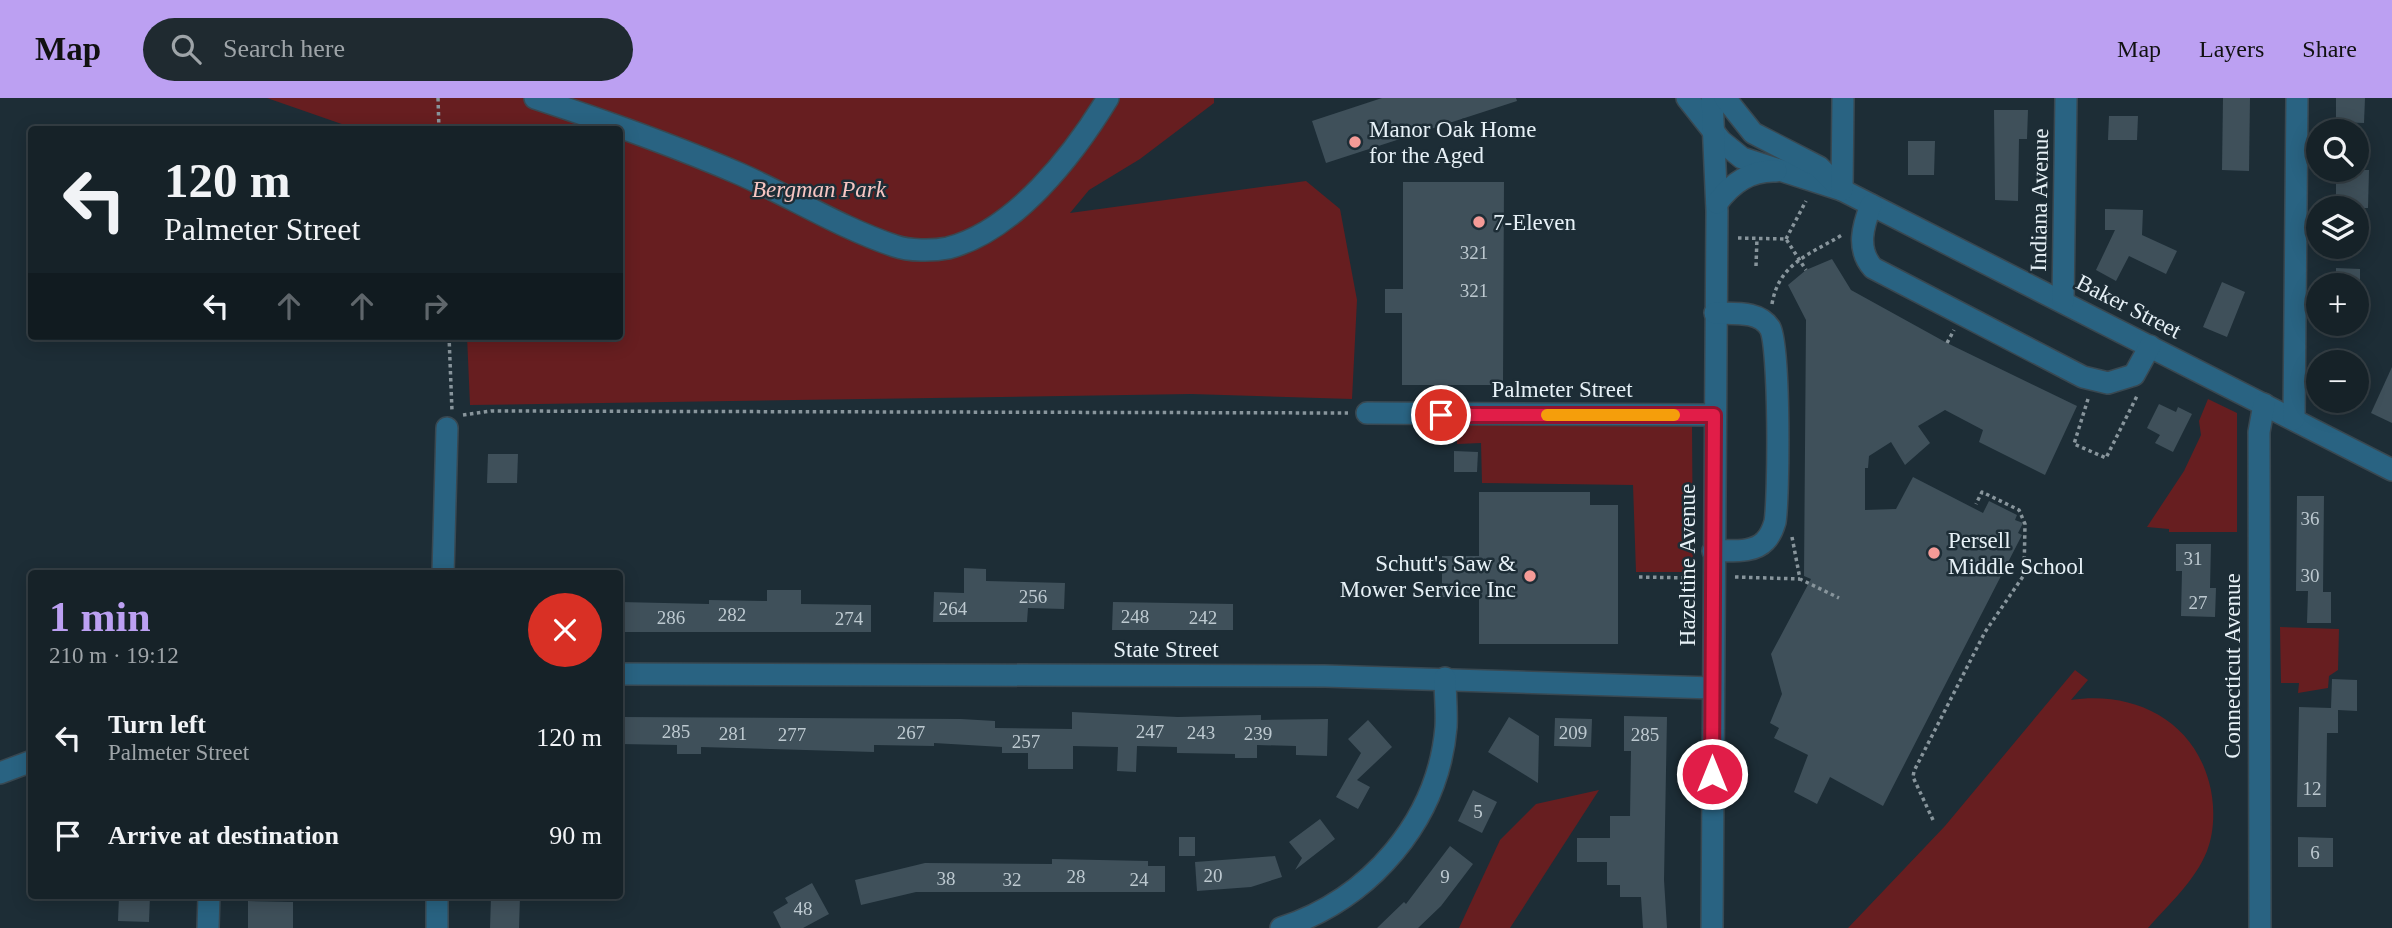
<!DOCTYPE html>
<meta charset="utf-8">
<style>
:root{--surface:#162228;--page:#1f2a30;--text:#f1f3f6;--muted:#9ea4a8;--line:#353f45;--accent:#bca0f2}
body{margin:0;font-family:"Times New Roman",serif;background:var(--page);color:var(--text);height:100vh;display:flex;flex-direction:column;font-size:26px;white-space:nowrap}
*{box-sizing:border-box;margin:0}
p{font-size:23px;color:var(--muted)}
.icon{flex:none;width:38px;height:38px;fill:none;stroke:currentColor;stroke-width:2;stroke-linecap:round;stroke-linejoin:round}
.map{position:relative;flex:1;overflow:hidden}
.details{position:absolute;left:28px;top:472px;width:595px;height:329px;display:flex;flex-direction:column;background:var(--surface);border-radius:7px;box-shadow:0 4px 18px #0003,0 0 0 2px var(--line)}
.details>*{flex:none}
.guide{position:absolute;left:28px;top:28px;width:595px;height:214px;border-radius:7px;box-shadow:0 4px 18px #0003,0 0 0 2px var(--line);background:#162228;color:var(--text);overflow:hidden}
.controls{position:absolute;left:2306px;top:21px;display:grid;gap:14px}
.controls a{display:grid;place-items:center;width:63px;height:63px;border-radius:50%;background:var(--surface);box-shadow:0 4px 18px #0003,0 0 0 2px var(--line);font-size:35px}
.pin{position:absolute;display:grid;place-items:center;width:60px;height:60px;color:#fff;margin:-30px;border:4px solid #fff;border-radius:50%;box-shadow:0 2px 7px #0007}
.me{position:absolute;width:77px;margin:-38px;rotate:0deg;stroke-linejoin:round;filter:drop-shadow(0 0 5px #0008)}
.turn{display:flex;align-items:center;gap:24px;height:147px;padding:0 21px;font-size:32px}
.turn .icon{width:91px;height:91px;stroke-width:2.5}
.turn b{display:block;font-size:49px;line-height:60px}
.lanes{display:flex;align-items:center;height:66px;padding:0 21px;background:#0003;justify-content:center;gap:35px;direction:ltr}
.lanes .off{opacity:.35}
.round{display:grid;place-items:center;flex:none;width:74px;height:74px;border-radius:37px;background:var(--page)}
.headline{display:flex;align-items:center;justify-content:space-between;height:119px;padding:0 21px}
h1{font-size:42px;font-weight:600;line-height:52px;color:var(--accent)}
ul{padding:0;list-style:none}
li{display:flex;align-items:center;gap:21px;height:98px;padding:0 21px}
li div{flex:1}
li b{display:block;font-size:26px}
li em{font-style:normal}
header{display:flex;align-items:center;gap:42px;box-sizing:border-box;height:98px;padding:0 35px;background:var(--accent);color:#111}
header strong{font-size:33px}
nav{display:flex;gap:38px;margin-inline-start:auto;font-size:24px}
.search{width:490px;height:63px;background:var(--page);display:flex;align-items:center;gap:18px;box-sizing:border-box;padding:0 24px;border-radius:38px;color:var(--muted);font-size:26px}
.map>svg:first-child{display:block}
</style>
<header>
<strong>Map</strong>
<div class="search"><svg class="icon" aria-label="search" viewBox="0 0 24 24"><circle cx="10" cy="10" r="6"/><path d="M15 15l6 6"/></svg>Search here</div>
<nav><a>Map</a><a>Layers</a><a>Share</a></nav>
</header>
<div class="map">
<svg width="2392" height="830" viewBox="0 0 2392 830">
<rect width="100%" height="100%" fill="#1d2d36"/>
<!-- green -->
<g fill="#671e20">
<path d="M 267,0 L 1214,0 L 1214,5 L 1140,61 L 1089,92 L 1070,115 L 1306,83 L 1340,111 L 1357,202 L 1352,301 L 1191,296 L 470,307 L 467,238 L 620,238 L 620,32 L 356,31 Z"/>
<path d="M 2208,301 L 2237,315 L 2237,434 L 2169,434 L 2169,431 L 2147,429 L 2184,373 L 2201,337 L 2199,323 Z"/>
<path d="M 1457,324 L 1692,325 L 1693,474 L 1636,474 L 1633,387 L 1482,385 L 1481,345 L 1457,346 Z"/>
<path d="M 2280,529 L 2339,531 L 2338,572 L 2329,578 L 2328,590 L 2298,595 L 2299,585 L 2281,585 Z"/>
<path d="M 2075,572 L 2088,582 L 2071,602 C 2133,593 2192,621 2209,684 C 2215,705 2215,733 2207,753 C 2195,783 2169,806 2148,830 L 1848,830 L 1945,728 Z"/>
<path d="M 1599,692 L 1510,830 L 1459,830 L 1500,742 L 1536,706 Z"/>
</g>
<!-- building -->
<g fill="#3f505a">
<path d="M 1382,0 L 1516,0 L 1517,3 L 1326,65 L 1312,23 Z"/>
<path d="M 2223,0 L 2250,0 L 2249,73 L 2222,72 Z"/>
<path d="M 2336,0 L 2365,0 L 2364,25 L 2336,24 Z"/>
<path d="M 1994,12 L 2028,12 L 2027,41 L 2019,41 L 2018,103 L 1995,102 Z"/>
<path d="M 2109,18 L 2138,18 L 2137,42 L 2108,42 Z"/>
<path d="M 1908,43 L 1935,43 L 1934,77 L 1908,77 Z"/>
<path d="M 2336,72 L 2369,72 L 2368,110 L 2336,110 Z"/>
<path d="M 1403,84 L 1504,84 L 1503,287 L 1402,287 L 1402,215 L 1385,215 L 1385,191 L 1403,191 Z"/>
<path d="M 2105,111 L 2143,112 L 2142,137 L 2177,153 L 2166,176 L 2129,158 L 2116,183 L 2096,172 L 2115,132 L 2105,132 Z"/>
<path d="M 1832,161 L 1851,192 L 1947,245 L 2077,308 L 2045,377 L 1979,344 L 1983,332 L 1945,312 L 1918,328 L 1930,345 L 1905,367 L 1891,344 L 1869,358 L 1868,370 L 1865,370 L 1865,412 L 1896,411 L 1913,379 L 1983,415 L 1989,403 L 2017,417 L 2015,422 L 2023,425 L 2018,435 L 2022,437 L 1883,708 L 1830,679 L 1817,706 L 1794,694 L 1808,657 L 1774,640 L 1779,630 L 1770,625 L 1782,596 L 1771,556 L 1811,481 L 1804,478 L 1806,222 L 1788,187 L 1806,172 Z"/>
<path d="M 2336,170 L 2360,171 L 2360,187 L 2336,187 Z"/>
<path d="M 2222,184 L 2245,194 L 2227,239 L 2203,229 Z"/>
<path d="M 2392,269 L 2392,325 L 2371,315 Z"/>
<path d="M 2159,306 L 2176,314 L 2178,309 L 2192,316 L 2173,354 L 2155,345 L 2160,337 L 2147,330 Z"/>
<path d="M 1454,353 L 1478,354 L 1477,374 L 1454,374 Z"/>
<path d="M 488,356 L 518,356 L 517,385 L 487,385 Z"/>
<path d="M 1479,394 L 1590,394 L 1590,407 L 1618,407 L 1618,546 L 1479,546 L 1479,499 L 1442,499 L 1442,458 L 1479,458 Z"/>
<path d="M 2297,398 L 2324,398 L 2323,494 L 2331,494 L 2331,525 L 2307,525 L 2308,493 L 2296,493 Z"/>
<path d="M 2176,446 L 2211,446 L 2210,490 L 2216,490 L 2215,519 L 2181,518 L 2182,473 L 2176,473 Z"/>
<path d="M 964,470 L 986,471 L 986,483 L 1065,485 L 1064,511 L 1028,510 L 1027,524 L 933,524 L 934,494 L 964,495 Z"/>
<path d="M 767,492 L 801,492 L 801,506 L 871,507 L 871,534 L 620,534 L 620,504 L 709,506 L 709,502 L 767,503 Z"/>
<path d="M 1113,504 L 1233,506 L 1233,532 L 1112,532 Z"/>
<path d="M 2332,581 L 2357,582 L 2357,613 L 2338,612 L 2338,635 L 2327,635 L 2326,709 L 2297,709 L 2299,609 L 2331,610 Z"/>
<path d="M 1072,614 L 1178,619 L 1261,617 L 1261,622 L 1328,621 L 1327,658 L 1296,657 L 1296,648 L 1257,647 L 1257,660 L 1235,660 L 1235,656 L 1177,655 L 1177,649 L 1137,648 L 1136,674 L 1117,673 L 1118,649 L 1073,648 L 1073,671 L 1028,671 L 1028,655 L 1002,655 L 1002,649 L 934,645 L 934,648 L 874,647 L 874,654 L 701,649 L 701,656 L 677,656 L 677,647 L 620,646 L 620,619 L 961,621 L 995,623 L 995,630 L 1072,631 Z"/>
<path d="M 1624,618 L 1667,619 L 1664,782 L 1667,830 L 1643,830 L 1641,799 L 1620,799 L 1620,787 L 1607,787 L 1607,764 L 1577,764 L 1577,740 L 1610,740 L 1610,718 L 1630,718 L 1631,653 L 1624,653 Z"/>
<path d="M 1509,619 L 1539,638 L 1538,685 L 1488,654 Z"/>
<path d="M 1555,620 L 1592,621 L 1591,649 L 1554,648 Z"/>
<path d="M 1368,622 L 1392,649 L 1357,682 L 1370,689 L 1358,711 L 1336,699 L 1361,655 L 1348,641 Z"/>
<path d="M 1473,692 L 1497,704 L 1482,735 L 1458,723 Z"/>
<path d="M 1320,721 L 1335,741 L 1295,772 L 1302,760 L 1289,744 Z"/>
<rect x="1179" y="739" width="16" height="19"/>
<path d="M 2298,739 L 2333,740 L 2333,769 L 2298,769 Z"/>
<path d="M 1450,748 L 1473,766 L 1441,808 L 1418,830 L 1377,830 L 1404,804 L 1406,806 Z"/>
<path d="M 1275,758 L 1282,779 L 1251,789 L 1197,793 L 1195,764 Z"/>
<path d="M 1052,761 L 1148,763 L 1148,768 L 1165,768 L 1165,794 L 916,794 L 861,807 L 855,782 L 925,765 L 1052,766 Z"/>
<path d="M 812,785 L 829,816 L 803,830 L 781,830 L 773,814 L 788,805 L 785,800 Z"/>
<path d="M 119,798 L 150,798 L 149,824 L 118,823 Z"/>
<path d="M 491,798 L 520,798 L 519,830 L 490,830 Z"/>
<path d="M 248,803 L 293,804 L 293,830 L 248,830 Z"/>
</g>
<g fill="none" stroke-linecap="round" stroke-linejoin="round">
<!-- minor casing -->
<g stroke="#394851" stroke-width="24">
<g id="minor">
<path d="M 535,0 C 605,23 673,47 740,76 C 792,99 841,130 895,148 C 909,153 933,153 948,150 C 1015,133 1074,56 1108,0"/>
<path d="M 1687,0 L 1721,43 L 1742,60 L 1842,92 L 2392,372"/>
<path d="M 1712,0 L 1717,113 L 1712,830"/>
<path d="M 1725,0 L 1753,35 L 1819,69 L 1838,88"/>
<path d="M 1842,92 L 1843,0"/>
<path d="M 1717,105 C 1732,85 1750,72 1776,73"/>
<path d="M 1871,107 C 1863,128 1856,151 1873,170 L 2083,279 L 2108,285 L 2134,277 L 2150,248"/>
<path d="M 2063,204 L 2066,0"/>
<path d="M 1367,315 L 1714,317"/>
<path d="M 2294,321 L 2297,0"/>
<path d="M 1713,453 C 1729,452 1753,456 1765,443 C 1770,438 1773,431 1775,424 C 1779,399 1780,248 1770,230 C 1759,212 1733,216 1715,215"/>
<path d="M 443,476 L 447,330"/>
<path d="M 620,576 L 1325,578 L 1713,590"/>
<path d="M 0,675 L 32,663"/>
<path d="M 208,830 L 209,798"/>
<path d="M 437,830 L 437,798"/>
<path d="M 1281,830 C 1370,801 1438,723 1446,629 C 1447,613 1445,596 1445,580"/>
<path d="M 2260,830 L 2259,334 L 2264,306"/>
</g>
</g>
<!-- path -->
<g stroke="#88959c" stroke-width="3.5" stroke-dasharray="3.5 3.5" stroke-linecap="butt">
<path d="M 438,0 L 439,32"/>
<path d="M 1738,140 L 1786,141 L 1806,172"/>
<path d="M 1786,141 L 1806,103"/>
<path d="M 1756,168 L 1757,140"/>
<path d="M 1772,206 C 1779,165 1809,157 1842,137"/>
<path d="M 449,238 L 452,313"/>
<path d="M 1947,245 L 1954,232"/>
<path d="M 2088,301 L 2074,346 L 2106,360 L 2138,296"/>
<path d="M 463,317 L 491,313 L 1348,315"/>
<path d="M 1792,439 L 1800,481 L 1839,500"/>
<path d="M 1639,479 L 1694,480"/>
<path d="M 1735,479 L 1800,481"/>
<path d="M 1933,722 L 1913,679 L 1914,673 L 1985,534 L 2024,477 L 2025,426 L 2019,412 L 1982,394 L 1976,406"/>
</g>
<!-- minor -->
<use href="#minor" stroke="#296382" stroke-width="21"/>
</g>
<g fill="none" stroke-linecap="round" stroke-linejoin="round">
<!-- route casing -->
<g stroke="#92132f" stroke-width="18">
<path id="route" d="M 1441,317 L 1714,317 L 1712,676"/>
</g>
<!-- route -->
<use href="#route" stroke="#e11d48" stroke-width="12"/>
<!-- slow -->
<path stroke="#f59e0b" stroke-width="12" d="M 1547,317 L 1674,317"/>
</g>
<!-- markers -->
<g fill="#f59b97" stroke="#1d2d36" stroke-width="2.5">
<circle cx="1355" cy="44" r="7"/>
<circle cx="1479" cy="124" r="7"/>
<circle cx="1934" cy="455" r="7"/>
<circle cx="1530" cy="478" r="7"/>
</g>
<g text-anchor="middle" stroke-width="5" stroke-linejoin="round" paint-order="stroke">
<!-- number labels -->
<g font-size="19" fill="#bdc9d0">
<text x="1474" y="161">321</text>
<text x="1474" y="199">321</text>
<text x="2310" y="427">36</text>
<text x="2193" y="467">31</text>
<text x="2310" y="484">30</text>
<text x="1033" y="505">256</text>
<text x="2198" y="511">27</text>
<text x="953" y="517">264</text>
<text x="732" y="523">282</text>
<text x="1135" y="525">248</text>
<text x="671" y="526">286</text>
<text x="1203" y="526">242</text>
<text x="849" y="527">274</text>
<text x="676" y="640">285</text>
<text x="1150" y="640">247</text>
<text x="911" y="641">267</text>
<text x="1201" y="641">243</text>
<text x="1573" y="641">209</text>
<text x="733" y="642">281</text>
<text x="1258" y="642">239</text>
<text x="792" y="643">277</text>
<text x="1645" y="643">285</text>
<text x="1026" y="650">257</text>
<text x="2312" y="697">12</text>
<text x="1478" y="720">5</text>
<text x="2315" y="761">6</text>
<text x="1213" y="784">20</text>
<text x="1076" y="785">28</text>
<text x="1445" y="785">9</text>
<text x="946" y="787">38</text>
<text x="1012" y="788">32</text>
<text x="1139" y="788">24</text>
<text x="803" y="817">48</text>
</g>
<!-- poi labels -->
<g font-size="23" fill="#e7f1f7" stroke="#1d2d36" text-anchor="start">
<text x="1369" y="39">Manor Oak Home<tspan x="1369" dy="26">for the Aged</tspan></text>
<text x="1493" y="132">7-Eleven</text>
<text x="1948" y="450">Persell<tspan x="1948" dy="26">Middle School</tspan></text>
<text x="1516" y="473" text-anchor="end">Schutt's Saw &amp;<tspan x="1516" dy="26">Mower Service Inc</tspan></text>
</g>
<!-- park labels -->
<g font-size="23" font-style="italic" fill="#f7c5c2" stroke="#1d2d36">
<text x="819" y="99">Bergman Park</text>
</g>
<!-- street labels -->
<g font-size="23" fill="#e7f1f7" stroke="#1d2d36">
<text transform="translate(2039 102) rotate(-89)" y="8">Indiana Avenue</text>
<text transform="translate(2129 208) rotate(27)" y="8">Baker Street</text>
<text x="1562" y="299">Palmeter Street</text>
<text transform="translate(1687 467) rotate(-90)" y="8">Hazeltine Avenue</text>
<text x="1166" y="559">State Street</text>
<text transform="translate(2232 568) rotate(-90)" y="8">Connecticut Avenue</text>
</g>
</g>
</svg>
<div class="controls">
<a><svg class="icon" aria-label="search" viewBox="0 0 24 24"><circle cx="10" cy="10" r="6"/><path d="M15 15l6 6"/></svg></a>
<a><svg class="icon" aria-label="layers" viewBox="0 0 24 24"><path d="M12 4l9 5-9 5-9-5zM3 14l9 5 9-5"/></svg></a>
<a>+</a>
<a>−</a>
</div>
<div class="pin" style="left:1441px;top:317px;background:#d93025"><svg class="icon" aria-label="arrive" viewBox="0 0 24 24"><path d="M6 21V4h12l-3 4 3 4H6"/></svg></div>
<svg class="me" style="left:1712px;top:676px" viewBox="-20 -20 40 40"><circle r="17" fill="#e11d48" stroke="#fff" stroke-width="3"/><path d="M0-11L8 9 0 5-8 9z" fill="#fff"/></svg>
<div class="guide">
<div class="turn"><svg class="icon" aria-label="left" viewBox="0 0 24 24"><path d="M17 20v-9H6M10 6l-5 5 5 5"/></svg><div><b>120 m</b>Palmeter Street</div></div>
<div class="lanes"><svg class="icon" aria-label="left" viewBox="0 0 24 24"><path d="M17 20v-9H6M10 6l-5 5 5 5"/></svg><svg class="icon off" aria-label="ahead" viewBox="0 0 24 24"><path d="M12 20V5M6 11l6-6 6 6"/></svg><svg class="icon off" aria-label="ahead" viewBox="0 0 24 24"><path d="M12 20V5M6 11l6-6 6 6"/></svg><svg class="icon off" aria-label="right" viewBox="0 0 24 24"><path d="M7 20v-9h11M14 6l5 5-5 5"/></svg></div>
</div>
<section class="details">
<div class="headline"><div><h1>1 min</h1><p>210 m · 19:12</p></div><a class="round" style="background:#d93025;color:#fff"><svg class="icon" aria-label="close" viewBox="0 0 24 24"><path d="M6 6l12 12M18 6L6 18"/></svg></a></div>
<ul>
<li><svg class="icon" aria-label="left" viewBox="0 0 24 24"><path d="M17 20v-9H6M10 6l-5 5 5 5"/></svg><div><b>Turn left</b><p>Palmeter Street</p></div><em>120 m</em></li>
<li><svg class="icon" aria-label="arrive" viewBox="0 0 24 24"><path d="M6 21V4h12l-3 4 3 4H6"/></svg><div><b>Arrive at destination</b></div><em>90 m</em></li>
</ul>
</section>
</div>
